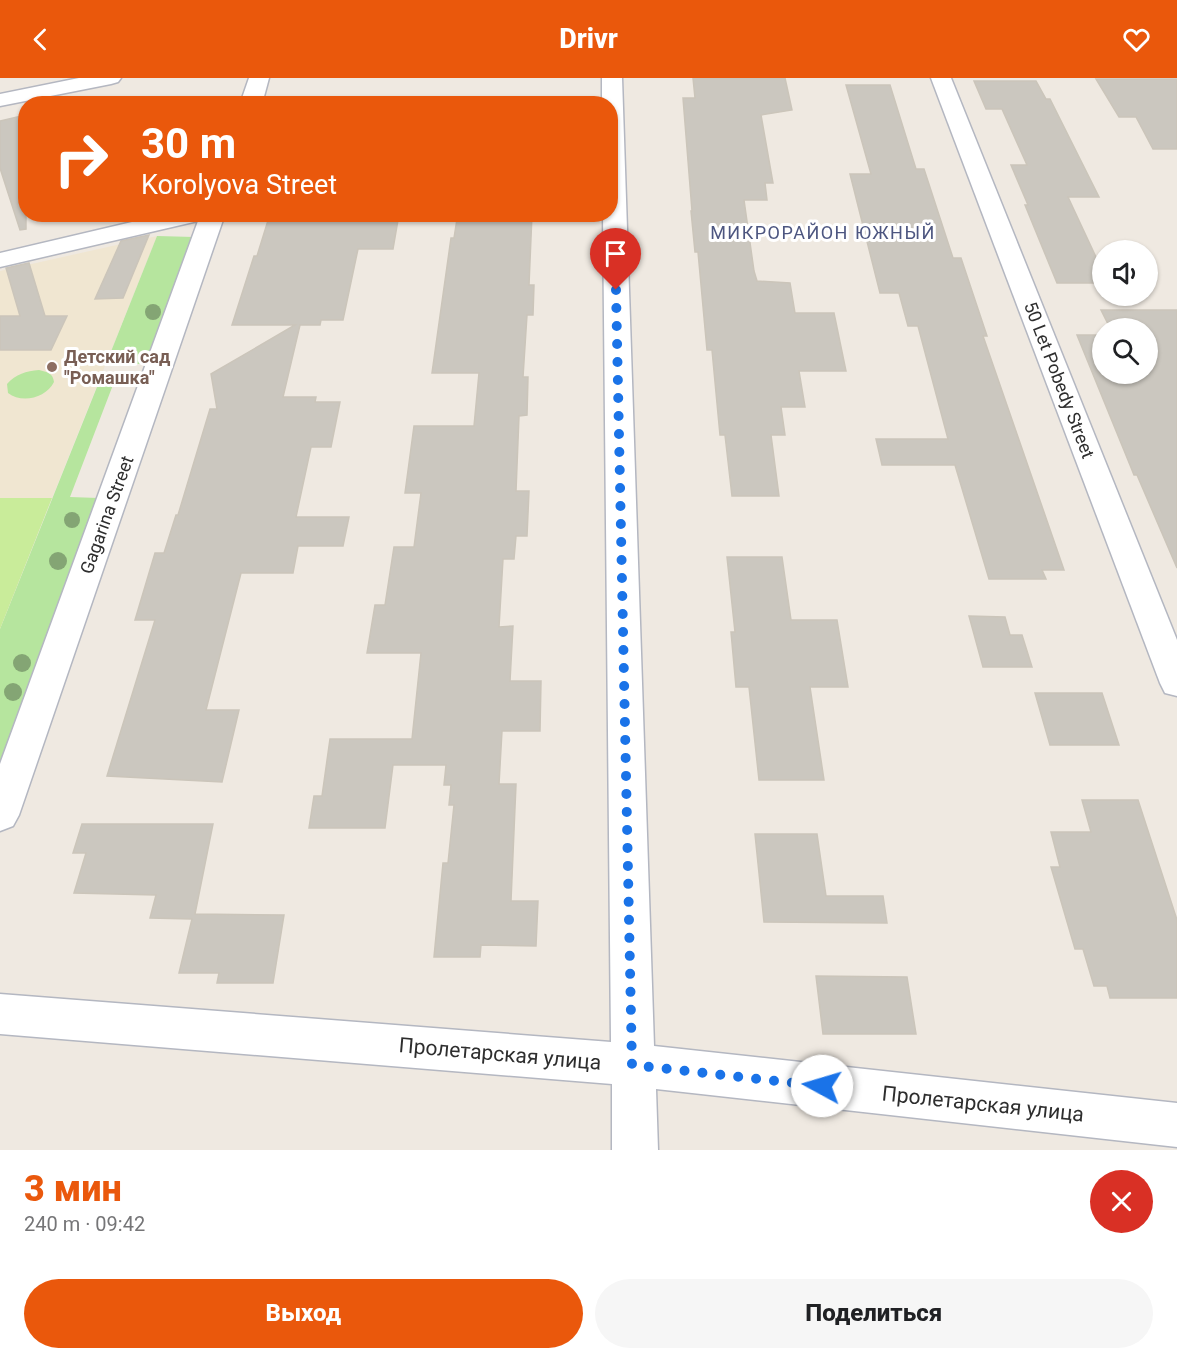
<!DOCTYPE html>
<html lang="ru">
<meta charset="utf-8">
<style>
:root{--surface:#fff;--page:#f6f6f6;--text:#202124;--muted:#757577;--accent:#ea580c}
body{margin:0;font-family:Roboto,sans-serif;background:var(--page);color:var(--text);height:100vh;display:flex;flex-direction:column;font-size:22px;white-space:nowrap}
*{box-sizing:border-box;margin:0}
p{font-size:20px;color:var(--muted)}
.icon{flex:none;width:33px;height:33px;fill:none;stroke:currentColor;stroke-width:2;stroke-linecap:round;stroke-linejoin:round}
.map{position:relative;height:1072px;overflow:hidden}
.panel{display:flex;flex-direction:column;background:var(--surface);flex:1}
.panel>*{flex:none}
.hud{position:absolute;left:18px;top:18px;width:600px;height:126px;border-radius:24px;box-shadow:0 2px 4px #0004;background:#ea580c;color:#fff;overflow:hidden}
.controls{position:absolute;left:1092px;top:162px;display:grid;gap:12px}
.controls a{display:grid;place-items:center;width:66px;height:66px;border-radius:50%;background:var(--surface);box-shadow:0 2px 4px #0004;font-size:30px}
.pin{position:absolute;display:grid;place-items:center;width:51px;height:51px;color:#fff;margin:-62px -26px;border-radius:50% 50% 50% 0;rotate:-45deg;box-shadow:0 0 6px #0007}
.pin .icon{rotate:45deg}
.me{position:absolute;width:66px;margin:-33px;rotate:276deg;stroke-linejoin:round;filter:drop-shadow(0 0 4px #0008)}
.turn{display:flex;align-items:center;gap:21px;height:126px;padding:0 24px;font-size:27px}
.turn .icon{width:78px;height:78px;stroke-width:2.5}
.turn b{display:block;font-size:42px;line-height:51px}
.round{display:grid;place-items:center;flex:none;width:63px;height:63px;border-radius:32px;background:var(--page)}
.summary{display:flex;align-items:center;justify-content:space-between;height:102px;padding:0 24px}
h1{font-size:36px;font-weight:800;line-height:45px;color:var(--accent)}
.button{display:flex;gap:12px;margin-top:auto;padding:12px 24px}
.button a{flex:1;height:69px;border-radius:36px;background:var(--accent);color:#fff;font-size:24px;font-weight:800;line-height:69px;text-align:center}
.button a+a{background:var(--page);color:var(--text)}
header{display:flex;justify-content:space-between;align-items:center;height:78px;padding:0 24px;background:var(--accent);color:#fff;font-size:27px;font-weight:800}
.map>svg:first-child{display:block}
</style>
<header><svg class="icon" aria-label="back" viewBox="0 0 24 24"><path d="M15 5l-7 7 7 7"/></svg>Drivr<svg class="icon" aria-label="heart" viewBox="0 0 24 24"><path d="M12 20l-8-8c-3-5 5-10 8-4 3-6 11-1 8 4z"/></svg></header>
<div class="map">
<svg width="1177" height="1072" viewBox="0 0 1177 1072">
<rect width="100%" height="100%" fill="#efe9e1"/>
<!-- education -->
<path fill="#f0e6d1" d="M 157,158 L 52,420 L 0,420 L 0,193 Z"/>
<!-- green -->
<g fill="#b6e59e">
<path d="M 157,158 L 194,159 L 147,286 L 106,286 Z"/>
<path d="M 39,292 C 47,294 53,295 54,304 C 46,320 22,326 8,315 L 7,306 C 16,296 26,293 39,292 Z"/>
<path d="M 101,299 L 116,299 L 70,419 L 98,420 L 0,688 L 0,551 Z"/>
</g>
<!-- pitch -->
<path fill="#c9ec9a" d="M 0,420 L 52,420 L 0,551 Z"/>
<!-- building -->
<g fill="#cbc7bf" stroke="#cbc5ba" stroke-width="1.5">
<path d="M 693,0 L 785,0 L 792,32 L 761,37 L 773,105 L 765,105 L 767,122 L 744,122 L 754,193 L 757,203 L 790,205 L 795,235 L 834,235 L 846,293 L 799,293 L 805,329 L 781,329 L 785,357 L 771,357 L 779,418 L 732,418 L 725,357 L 720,357 L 712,272 L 707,272 L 698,174 L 695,174 L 691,133 L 692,133 L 683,20 L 695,20 Z"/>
<path d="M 1096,1 L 1177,1 L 1177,71 L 1153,71 L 1136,39 L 1119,39 Z"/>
<path d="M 974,3 L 1036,3 L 1046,21 L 1050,21 L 1099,119 L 1068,119 L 1102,192 L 1102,205 L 1057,205 L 1025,127 L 1028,127 L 1011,87 L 1027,87 L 1002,31 L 986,31 Z"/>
<path d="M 846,7 L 890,7 L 916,91 L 924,91 L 953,180 L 961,180 L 987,258 L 983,258 L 1064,492 L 1042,492 L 1046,501 L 989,501 L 955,387 L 882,387 L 876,361 L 948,361 L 918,248 L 908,248 L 899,215 L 880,215 L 850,96 L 871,96 Z"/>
<path d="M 26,37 L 26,151 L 20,152 L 0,90 L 0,43 Z"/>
<path d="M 270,136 L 356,137 L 355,142 L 398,142 L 393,171 L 358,171 L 343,242 L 321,242 L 320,247 L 300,247 L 283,319 L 316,319 L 315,324 L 340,324 L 331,369 L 311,369 L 296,439 L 349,439 L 343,468 L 298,468 L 293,495 L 241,495 L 206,632 L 239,632 L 222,704 L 107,698 L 155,542 L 135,542 L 155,475 L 164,475 L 176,437 L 178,437 L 210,331 L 217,331 L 211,296 L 295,247 L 232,247 L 254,178 L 257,178 Z"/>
<path d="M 502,136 L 532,136 L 529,207 L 534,207 L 533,237 L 527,237 L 523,299 L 528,299 L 527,337 L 519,338 L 516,413 L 529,413 L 527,458 L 516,458 L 514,481 L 503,481 L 499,549 L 513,548 L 510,603 L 541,603 L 540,653 L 502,653 L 499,706 L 516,706 L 511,823 L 538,823 L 536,868 L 481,867 L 480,879 L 434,879 L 443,785 L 448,785 L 454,727 L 449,727 L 451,707 L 444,707 L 446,687 L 393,687 L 385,750 L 309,750 L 314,718 L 322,718 L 330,661 L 412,661 L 421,575 L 367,575 L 375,527 L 385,527 L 394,469 L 414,469 L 421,415 L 405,415 L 414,348 L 474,348 L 479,295 L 432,295 L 451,160 L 454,160 L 457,141 L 502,142 Z"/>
<path d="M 149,157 L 123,220 L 95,221 L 121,163 Z"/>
<path d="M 29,185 L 45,238 L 67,238 L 51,272 L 0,272 L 0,238 L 20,238 L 6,190 Z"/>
<path d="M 1101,232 L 1177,232 L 1177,490 L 1137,397 L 1134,397 L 1130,387 L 1077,257 L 1102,257 L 1102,296 L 1148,296 L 1148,250 L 1110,250 Z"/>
<path d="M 727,479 L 782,479 L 791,542 L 837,542 L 848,609 L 810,609 L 824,702 L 759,702 L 749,609 L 736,609 L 731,554 L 735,554 Z"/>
<path d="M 969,538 L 1005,539 L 1010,557 L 1022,557 L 1032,589 L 983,589 Z"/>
<path d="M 1035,615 L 1102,615 L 1119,667 L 1050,667 Z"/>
<path d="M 1082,722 L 1138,722 L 1177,842 L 1177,920 L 1110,920 L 1107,908 L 1094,908 L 1083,871 L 1075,871 L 1051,789 L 1060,789 L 1051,754 L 1091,754 Z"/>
<path d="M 82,746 L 213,746 L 195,836 L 284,837 L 273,905 L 217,905 L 219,895 L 179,895 L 192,841 L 150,840 L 156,817 L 74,815 L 86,775 L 73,775 Z"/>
<path d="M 755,756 L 817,756 L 826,818 L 883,818 L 887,845 L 764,844 Z"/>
<path d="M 816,898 L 907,899 L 916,956 L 823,956 Z"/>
</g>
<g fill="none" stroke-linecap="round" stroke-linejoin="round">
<!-- minor casing -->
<g stroke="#b4b7c1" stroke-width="3">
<g id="minor">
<path d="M 79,0 L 121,0 L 118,4 L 111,6 L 0,28 L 0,16 Z"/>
<path d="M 249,0 L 269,0 L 262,26 L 240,26 Z"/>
<path d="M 602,0 L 622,0 L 654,968 L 1177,1025 L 1177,1069 L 656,1011 L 658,1072 L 612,1072 L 612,1006 L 0,956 L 0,916 L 611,964 L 603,136 L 610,136 L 610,26 L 602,26 Z"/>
<path d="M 931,0 L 951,0 L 1177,562 L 1177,618 L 1165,615 L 1160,605 Z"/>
<path d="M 166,136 L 225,136 L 19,737 L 13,748 L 0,753 L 0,686 L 198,143 L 0,189 L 0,175 Z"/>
</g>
</g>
<!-- minor -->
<use href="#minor" fill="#fff" fill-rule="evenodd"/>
</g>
<!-- trees -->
<g fill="#84a574">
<circle cx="153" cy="234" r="8"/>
<circle cx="72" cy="442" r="8"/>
<circle cx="58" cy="483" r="9"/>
<circle cx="22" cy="585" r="9"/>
<circle cx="13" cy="614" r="9"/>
</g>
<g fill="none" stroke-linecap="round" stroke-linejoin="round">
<!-- route -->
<path stroke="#1a73e8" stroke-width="10" stroke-dasharray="0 18" d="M 616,212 L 632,987 L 822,1008"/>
</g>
<!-- markers -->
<circle fill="#8d6e63" stroke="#fff" stroke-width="2" cx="52" cy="289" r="6"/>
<g text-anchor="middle" stroke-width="6" stroke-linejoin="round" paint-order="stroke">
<!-- far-quarter labels -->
<g font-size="18" letter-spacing="1.5" fill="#4d5680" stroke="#fff">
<text x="823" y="161">МИКРОРАЙОН ЮЖНЫЙ</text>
</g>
<!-- education labels -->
<g font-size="18" font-weight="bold" fill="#785e54" stroke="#fff" text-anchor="start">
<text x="64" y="285">Детский сад<tspan x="64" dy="21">"Ромашка"</tspan></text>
</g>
<!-- street labels -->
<g font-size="18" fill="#2e2e2e" stroke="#fff">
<text transform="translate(1059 302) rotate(69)" y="6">50 Let Pobedy Street</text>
<text transform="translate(107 437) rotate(-70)" y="6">Gagarina Street</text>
</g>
<!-- near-street labels -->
<g font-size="21" fill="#2e2e2e" stroke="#fff">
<text transform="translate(500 976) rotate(5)" y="7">Пролетарская улица</text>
<text transform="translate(983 1026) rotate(6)" y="7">Пролетарская улица</text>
</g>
</g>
</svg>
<div class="controls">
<a><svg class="icon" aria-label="sound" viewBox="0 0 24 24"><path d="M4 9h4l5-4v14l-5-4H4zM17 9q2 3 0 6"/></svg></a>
<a><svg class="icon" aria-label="search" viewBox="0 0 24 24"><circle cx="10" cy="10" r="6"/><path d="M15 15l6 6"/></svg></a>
</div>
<div class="pin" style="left:616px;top:212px;background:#d93025"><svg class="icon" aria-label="arrive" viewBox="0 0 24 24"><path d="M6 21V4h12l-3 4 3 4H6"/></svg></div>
<svg class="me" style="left:822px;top:1008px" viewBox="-20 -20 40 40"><circle r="19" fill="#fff"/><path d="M0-13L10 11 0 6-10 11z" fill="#1a73e8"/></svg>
<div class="hud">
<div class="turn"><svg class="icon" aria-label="right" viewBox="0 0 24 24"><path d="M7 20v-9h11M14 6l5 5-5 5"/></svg><div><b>30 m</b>Korolyova Street</div></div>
</div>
</div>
<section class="panel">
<div class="summary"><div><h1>3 мин</h1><p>240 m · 09:42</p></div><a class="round" style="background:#d93025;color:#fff"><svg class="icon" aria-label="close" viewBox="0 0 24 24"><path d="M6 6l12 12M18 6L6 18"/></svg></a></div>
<div class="button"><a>Выход</a><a>Поделиться</a></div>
</section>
